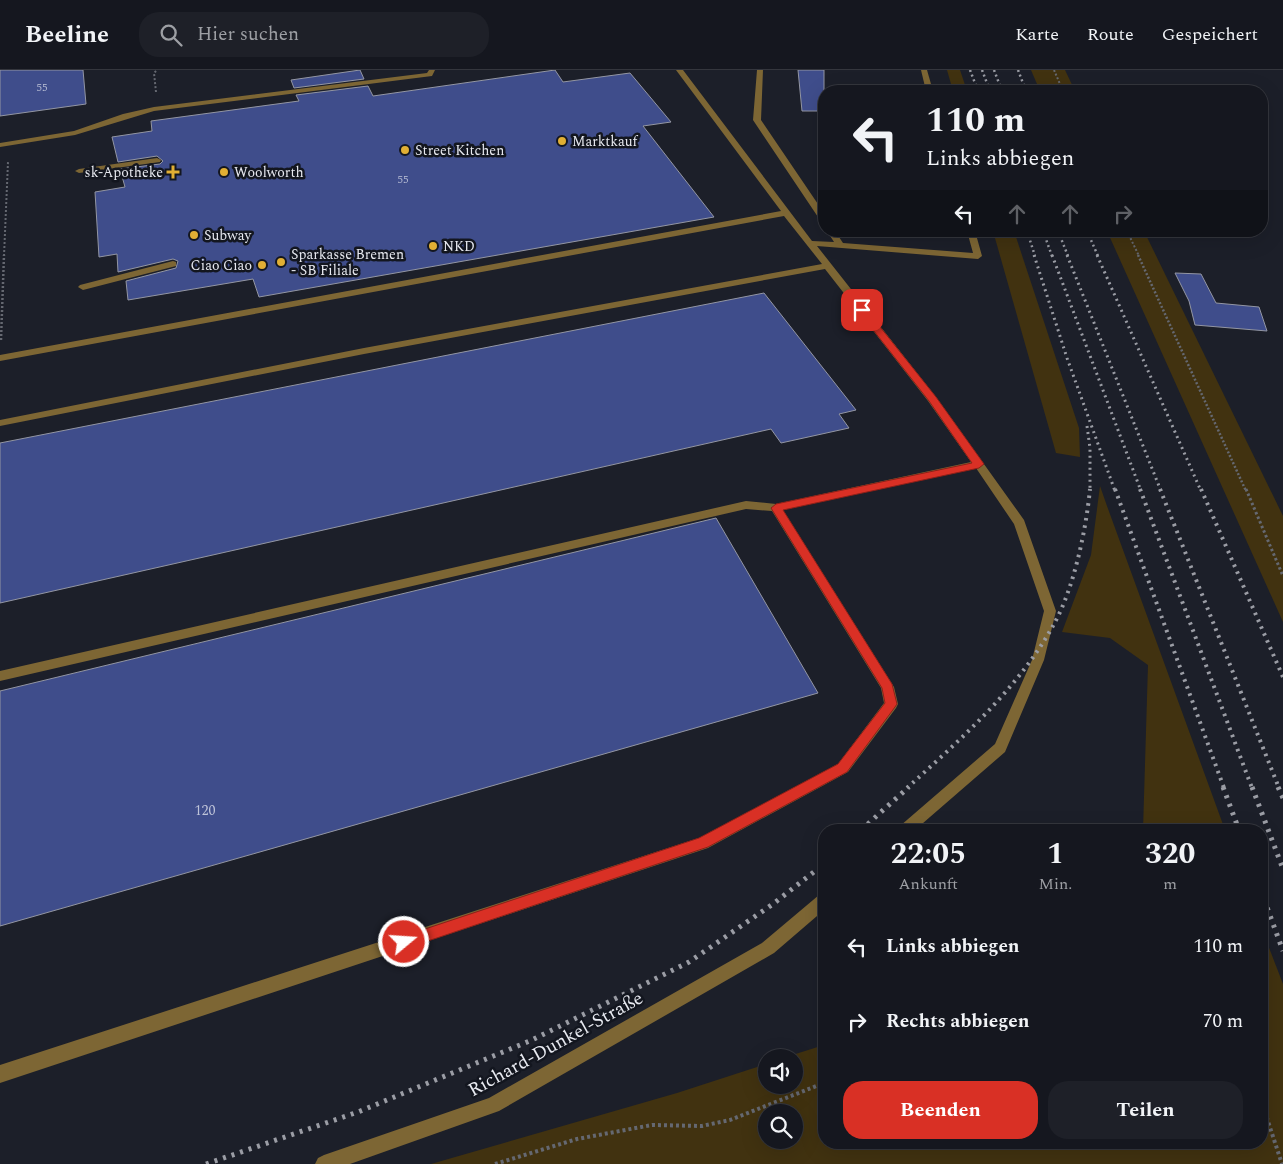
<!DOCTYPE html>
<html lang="de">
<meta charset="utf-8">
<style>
:root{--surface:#15171f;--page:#1e2028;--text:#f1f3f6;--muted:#9d9fa4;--line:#34363d;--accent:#d93025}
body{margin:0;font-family:Spectral,serif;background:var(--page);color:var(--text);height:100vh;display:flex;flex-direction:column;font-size:19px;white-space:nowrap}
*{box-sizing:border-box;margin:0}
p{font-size:16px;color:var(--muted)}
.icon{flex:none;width:28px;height:28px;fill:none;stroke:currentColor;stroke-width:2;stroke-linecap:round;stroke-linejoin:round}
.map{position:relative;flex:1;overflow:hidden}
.side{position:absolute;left:818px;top:754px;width:450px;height:325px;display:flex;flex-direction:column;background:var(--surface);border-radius:20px;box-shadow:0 5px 20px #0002,0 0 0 1px var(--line)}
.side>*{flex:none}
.hud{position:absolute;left:818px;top:15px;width:450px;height:152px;border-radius:20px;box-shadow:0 5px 20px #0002,0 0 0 1px var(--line);background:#15171f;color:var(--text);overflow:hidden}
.tools{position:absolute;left:758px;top:979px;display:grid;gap:10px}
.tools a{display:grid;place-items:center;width:45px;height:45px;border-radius:50%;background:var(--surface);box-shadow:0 5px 20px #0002,0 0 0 1px var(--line);font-size:25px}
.pin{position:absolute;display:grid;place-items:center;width:42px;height:42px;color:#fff;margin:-21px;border-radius:10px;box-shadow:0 2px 8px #0006}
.me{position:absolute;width:55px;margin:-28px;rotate:72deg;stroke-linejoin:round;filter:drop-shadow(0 0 4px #0008)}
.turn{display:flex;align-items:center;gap:18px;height:105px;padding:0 25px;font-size:22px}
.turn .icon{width:65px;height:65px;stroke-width:2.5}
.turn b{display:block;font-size:35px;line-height:42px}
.lanes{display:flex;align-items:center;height:48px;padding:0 25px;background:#0003;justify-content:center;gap:25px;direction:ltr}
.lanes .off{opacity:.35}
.eta{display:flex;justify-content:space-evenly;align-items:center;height:85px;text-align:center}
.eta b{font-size:30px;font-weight:700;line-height:35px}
.action{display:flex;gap:10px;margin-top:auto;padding:10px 25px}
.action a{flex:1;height:58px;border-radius:20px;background:var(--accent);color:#fff;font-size:20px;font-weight:700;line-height:58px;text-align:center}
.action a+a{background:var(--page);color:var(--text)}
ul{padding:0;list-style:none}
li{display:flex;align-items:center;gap:15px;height:75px;padding:0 25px}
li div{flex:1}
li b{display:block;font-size:19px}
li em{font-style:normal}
header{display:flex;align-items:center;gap:30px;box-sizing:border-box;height:70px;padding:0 25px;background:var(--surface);border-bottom:1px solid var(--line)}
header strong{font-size:24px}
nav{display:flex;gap:28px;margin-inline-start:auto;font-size:18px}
.search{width:350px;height:45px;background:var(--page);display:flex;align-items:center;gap:12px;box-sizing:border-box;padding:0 18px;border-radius:20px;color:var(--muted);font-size:19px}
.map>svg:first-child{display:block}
</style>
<header>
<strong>Beeline</strong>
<div class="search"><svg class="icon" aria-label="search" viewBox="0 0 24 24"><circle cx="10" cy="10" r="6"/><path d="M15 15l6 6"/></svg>Hier suchen</div>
<nav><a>Karte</a><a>Route</a><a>Gespeichert</a></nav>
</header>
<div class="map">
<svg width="1283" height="1094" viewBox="0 0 1283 1094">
<rect width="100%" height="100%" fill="#1c1f29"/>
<!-- green -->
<g fill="#413210" fill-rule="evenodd">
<path d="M 947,0 L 960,0 L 967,21 L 953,21 Z"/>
<path d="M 1031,0 L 1065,0 L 1075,21 L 1040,21 Z"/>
<path d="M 993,161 L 1014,161 L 1079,358 L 1080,387 L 1056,383 Z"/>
<path d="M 1107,161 L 1144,161 L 1283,446 L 1283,552 Z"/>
<path d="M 1100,416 L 1107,436 L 1225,760 L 1143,760 L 1148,595 L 1110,568 L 1062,562 L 1091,485 Z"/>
<path d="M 1261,857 L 1283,914 L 1283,1094 L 431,1094 L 677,1023 L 766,994 L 766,1015 L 794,1015 L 794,988 L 786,987 L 824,975 L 824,1072 L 1261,1072 ZM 794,1042 L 794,1070 L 766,1070 L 766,1042 Z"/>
</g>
<!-- building -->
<g fill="#3f4d8b" stroke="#9396a3">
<path d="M 0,0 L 83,0 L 86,34 L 0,46 Z"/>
<path d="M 360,0 L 364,9 L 294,18 L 291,10 Z"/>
<path d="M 555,0 L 563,12 L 630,3 L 671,52 L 643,56 L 714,147 L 259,227 L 253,209 L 128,230 L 126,211 L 176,198 L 178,191 L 173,189 L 118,202 L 117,184 L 99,187 L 95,122 L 125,117 L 120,99 L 160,94 L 163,91 L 157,86 L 118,92 L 112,67 L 152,61 L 151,51 L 299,31 L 296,25 L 368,16 L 373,26 Z"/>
<path d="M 798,0 L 824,0 L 824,41 L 802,41 Z"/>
<path d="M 1175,203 L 1201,204 L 1216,233 L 1259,237 L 1267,261 L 1195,255 L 1189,231 Z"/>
<path d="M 764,223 L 856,340 L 839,344 L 849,358 L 781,373 L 771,359 L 0,533 L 0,373 Z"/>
<path d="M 716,448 L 818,623 L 0,856 L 0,621 Z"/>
</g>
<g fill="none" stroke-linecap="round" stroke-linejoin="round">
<!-- path-far3 -->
<g stroke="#656871" stroke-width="2" stroke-dasharray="2 2" stroke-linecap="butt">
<path d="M 1054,0 L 1063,21"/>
<path d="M 156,22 L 154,3 L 157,0"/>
<path d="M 1127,161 L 1139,186"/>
<path d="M 4,186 L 8,92"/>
</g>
<!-- path-far2 -->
<g stroke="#656871" stroke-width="2.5" stroke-dasharray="2 2" stroke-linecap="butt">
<path d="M 1138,185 L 1246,421"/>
<path d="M 1,270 L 4,185"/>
</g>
<!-- path-far1 -->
<path stroke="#656871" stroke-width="3" stroke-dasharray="2.5 2.5" stroke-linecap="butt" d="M 1246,419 L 1283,506"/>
<!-- path -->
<g stroke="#656871" stroke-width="4" stroke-dasharray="3 3" stroke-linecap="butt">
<path d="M 1261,1030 L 1282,1094"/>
<path d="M 495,1094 L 577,1069 L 652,1055 L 702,1056 L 730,1050 L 824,1013"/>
</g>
<!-- service -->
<g fill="#7d6634" fill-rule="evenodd">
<path d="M 429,0 L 435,0 L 432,6 L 154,41 L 75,65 L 0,77 L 0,73 L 74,61 L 123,44 L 154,37 L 427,3 Z"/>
<path d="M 676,0 L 683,0 L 812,171 L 834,172 L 827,161 L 835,161 L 843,173 L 973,183 L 967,161 L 975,161 L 982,186 L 978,189 L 817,176 L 936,327 L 1024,450 L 1056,541 L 1044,590 L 1005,682 L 915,760 L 898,760 L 900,756 L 995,674 L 1032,590 L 1044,541 L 1014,454 L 976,398 L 783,440 L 894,617 L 898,634 L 896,638 L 848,702 L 708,778 L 0,1013 L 0,995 L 699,768 L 838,694 L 884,633 L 881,618 L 772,441 L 746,439 L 0,611 L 0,601 L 746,431 L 776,434 L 971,392 L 928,331 L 825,199 L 364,284 L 0,356 L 0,350 L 364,278 L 822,194 L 784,146 L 0,291 L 0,285 L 781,141 Z"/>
<path d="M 757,0 L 763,0 L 761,50 L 824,143 L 824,152 L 820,150 L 753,50 Z"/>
<path d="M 921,0 L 927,0 L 933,21 L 926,21 Z"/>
<path d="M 157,88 L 161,90 L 160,92 L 79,103 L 75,101 L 79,99 Z"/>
<path d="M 173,191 L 176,192 L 176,196 L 83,220 L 78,217 L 80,215 Z"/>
<path d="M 824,823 L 824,840 L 774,883 L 499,1041 L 350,1094 L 315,1094 L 318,1088 L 324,1085 L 489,1028 L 762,873 L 819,825 Z"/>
</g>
<!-- rail-far3 -->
<g stroke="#9b9da5" stroke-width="2.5" stroke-dasharray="2 3" stroke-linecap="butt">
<path d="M 970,0 L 978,21"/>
<path d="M 982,0 L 990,21"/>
<path d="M 994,0 L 1002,21"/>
<path d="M 1018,0 L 1026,21"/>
<path d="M 1027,161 L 1035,186"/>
<path d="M 1043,161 L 1052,186"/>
<path d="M 1058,161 L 1068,186"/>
<path d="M 1087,161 L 1098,186"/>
</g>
<!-- rail-far2 -->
<g stroke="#9b9da5" stroke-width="3" stroke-dasharray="2 4" stroke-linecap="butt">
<path d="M 1034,185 L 1067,288 L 1115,421"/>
<path d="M 1052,185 L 1141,421"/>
<path d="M 1067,185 L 1161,421"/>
<path d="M 1097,185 L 1201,421"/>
<path d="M 1087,356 L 1090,378 L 1090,421"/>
</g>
<!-- rail-far1 -->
<g stroke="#9b9da5" stroke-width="4" stroke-dasharray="2.5 5" stroke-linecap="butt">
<path d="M 1115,419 L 1224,718"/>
<path d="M 1140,419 L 1252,718"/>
<path d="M 1160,419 L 1279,718"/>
<path d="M 1201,419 L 1283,607"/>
<path d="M 907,718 C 960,670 1019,618 1054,554 C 1074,518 1086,460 1090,419"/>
</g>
<!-- rail -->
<g stroke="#9b9da5" stroke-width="5" stroke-dasharray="3 6" stroke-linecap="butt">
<path d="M 1223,717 L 1239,760"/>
<path d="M 1252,717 L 1283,799"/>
<path d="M 1278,717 L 1283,728"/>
<path d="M 861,760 L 909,717"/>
<path d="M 1261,821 L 1283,881"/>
<path d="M 206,1094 L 358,1042 L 532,970 L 689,892 L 773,834 L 824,794"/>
</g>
</g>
<!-- route -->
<path fill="#d93025" stroke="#8d1f18" d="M 862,237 L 865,238 L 936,327 L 984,394 L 979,398 L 783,440 L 892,614 L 897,634 L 895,637 L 847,702 L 708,777 L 404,879 L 399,877 L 396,872 L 399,868 L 404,866 L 699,768 L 838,694 L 885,633 L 882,618 L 771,438 L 776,434 L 972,393 L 929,331 L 859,242 L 858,240 Z"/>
<!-- markers -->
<g fill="#e1af34" stroke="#13161f" stroke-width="2">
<circle cx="562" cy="71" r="5"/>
<circle cx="405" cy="80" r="5"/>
<path d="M170.5 94.5h5v5h5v5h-5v5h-5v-5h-5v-5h5z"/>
<circle cx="224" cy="102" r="5"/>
<circle cx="194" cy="165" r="5"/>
<circle cx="433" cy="176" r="5"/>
<circle cx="281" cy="192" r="5"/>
<circle cx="262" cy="195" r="5"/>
</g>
<g text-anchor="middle" stroke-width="5" stroke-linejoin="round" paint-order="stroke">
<!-- far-number labels -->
<g font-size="11" fill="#bec3d8">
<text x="42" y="21">55</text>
<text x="403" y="113">55</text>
</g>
<!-- far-poi labels -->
<g font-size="14" fill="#e8eaf1" stroke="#13161f" text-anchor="start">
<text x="572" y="76">Marktkauf</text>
<text x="415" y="85">Street Kitchen</text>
<text x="163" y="107" text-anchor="end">sk-Apotheke</text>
<text x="234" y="107">Woolworth</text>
<text x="204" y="170">Subway</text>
<text x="443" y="181">NKD</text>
<text x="291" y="189">Sparkasse Bremen<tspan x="291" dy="16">- SB Filiale</tspan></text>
<text x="252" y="200" text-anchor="end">Ciao Ciao</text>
</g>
<!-- number labels -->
<g font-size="14" fill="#bec3d8">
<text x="205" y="745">120</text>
</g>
<!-- near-street labels -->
<g font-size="19" fill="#e8eaf1" stroke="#13161f">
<text transform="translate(555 973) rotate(-29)" y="7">Richard-Dunkel-Straße</text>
</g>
</g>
</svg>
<div class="tools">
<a><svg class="icon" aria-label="sound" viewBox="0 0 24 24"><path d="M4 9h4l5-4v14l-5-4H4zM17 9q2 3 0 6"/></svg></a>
<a><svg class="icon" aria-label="search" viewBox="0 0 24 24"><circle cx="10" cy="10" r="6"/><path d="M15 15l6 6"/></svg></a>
</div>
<div class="pin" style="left:862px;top:240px;background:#d93025"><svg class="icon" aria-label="arrive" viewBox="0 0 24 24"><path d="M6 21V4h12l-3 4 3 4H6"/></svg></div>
<svg class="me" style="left:404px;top:872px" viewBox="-20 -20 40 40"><circle r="17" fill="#d93025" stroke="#fff" stroke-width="3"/><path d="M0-11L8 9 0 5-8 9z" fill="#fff"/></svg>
<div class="hud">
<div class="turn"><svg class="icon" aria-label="left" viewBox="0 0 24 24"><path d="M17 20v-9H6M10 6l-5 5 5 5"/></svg><div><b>110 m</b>Links abbiegen</div></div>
<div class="lanes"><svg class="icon" aria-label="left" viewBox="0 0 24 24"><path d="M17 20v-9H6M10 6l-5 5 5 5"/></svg><svg class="icon off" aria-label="ahead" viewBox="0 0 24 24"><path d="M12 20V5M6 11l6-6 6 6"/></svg><svg class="icon off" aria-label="ahead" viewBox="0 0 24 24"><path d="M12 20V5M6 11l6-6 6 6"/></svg><svg class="icon off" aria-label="right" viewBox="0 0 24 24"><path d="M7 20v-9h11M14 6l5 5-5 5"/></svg></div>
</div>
<section class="side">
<div class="eta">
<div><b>22:05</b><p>Ankunft</p></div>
<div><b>1</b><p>Min.</p></div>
<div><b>320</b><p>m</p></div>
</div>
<ul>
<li><svg class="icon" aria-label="left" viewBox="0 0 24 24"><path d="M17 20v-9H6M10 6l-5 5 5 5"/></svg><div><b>Links abbiegen</b></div><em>110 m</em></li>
<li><svg class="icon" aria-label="right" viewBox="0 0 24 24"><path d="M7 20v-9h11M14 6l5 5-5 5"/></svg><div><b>Rechts abbiegen</b></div><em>70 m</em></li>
</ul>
<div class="action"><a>Beenden</a><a>Teilen</a></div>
</section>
</div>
